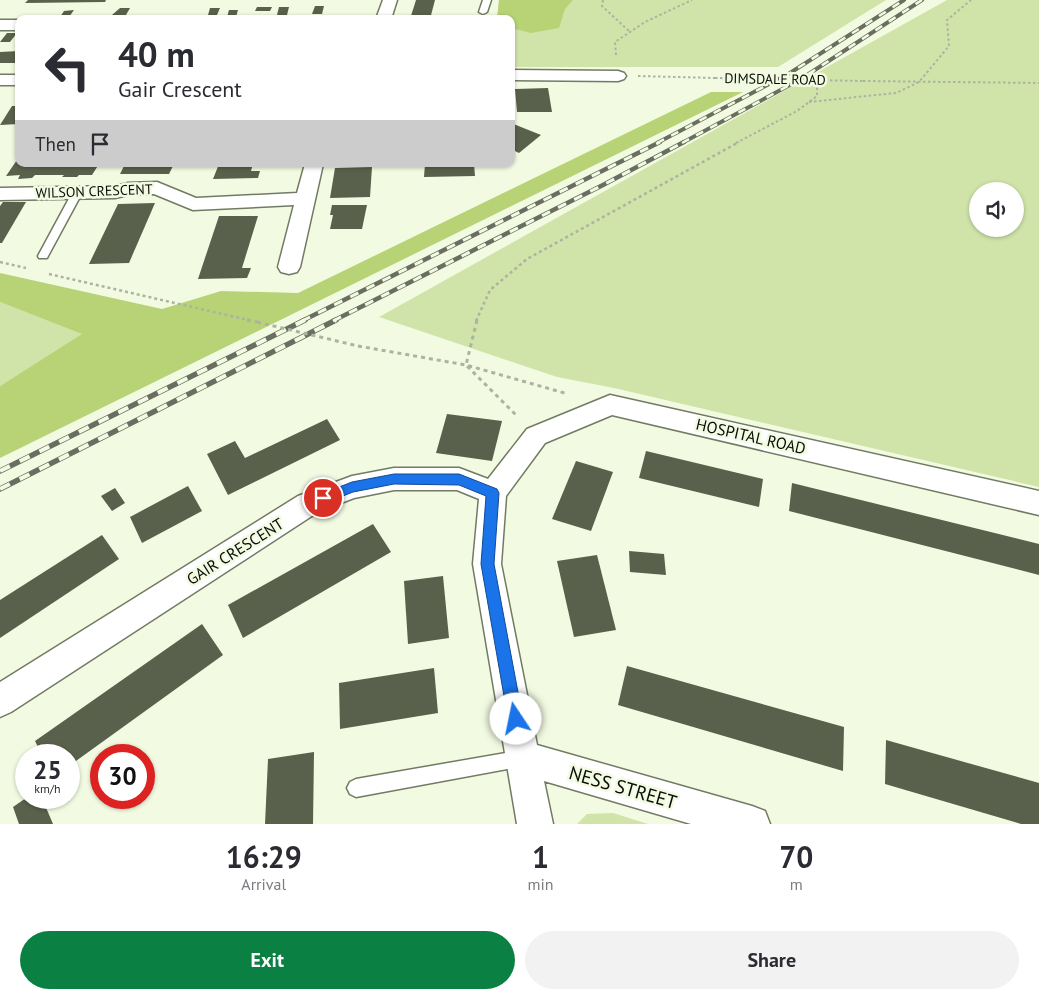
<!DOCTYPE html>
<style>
:root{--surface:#fff;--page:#f2f2f3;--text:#2b2b33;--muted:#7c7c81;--accent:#0b8043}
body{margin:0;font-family:"PT Sans",sans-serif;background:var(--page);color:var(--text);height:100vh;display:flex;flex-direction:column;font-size:19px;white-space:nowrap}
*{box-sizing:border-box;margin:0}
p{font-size:16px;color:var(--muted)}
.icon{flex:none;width:28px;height:28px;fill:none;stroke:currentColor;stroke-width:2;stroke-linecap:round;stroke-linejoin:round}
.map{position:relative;height:824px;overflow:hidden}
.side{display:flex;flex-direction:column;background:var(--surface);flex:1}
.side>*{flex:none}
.guide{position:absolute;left:15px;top:15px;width:500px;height:152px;border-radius:10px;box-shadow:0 1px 4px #0004;background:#fff;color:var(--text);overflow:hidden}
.buttons{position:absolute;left:969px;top:182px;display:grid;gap:10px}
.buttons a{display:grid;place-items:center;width:55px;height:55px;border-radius:50%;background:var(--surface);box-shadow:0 1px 4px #0004;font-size:25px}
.speed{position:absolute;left:15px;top:744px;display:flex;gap:10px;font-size:25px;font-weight:700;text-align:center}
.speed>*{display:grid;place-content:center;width:65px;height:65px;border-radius:50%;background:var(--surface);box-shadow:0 1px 4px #0004;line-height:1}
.speed small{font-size:12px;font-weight:400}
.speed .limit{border:8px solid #d22;background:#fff;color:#111}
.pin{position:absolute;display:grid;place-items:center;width:42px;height:42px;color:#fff;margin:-21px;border:2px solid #fff;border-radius:50%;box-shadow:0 1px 5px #0007}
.me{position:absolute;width:55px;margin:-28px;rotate:349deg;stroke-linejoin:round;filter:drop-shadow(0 0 4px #0008)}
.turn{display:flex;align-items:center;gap:18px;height:105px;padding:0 20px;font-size:22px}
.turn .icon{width:65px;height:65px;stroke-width:2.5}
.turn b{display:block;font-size:35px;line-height:42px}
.then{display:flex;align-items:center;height:48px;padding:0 20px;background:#0003;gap:10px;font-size:19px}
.eta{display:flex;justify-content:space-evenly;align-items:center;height:85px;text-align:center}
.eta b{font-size:30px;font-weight:700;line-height:35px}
.primary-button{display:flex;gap:10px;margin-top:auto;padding:10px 20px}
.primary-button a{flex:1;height:58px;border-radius:30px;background:var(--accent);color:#fff;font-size:20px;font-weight:700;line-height:58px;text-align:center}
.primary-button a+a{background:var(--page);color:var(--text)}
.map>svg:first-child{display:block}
</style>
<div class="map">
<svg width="1039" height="824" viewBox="0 0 1039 824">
<rect width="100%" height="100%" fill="#f2fbe2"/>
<!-- green -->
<g fill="#d0e4a9" fill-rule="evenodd">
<path d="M 499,0 L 886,0 L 778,67 L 511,67 L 511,19 L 497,19 Z"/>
<path d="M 947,0 L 1039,0 L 1039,487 L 614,388 L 557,377 L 379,317 ZM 1015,191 L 1015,229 L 978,229 L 978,191 Z"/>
<path d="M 0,302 L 83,334 L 0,386 Z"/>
<path d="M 613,813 L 648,824 L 577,824 L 587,814 Z"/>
</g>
<!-- forest -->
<g fill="#b7d376">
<path d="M 499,0 L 573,0 L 565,9 L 559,28 L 531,33 L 511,28 L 511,19 L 497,19 Z"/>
<path d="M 711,92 L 743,92 L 0,458 L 0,386 L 82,334 L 0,302 L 0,273 L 162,309 L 221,291 L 298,293 Z"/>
</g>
<!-- building -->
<g fill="#59604b">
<path d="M 28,0 L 106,0 L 105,2 L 25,3 Z"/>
<path d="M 416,0 L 435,0 L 430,19 L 410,19 Z"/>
<path d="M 315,6 L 324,6 L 322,14 L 312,14 Z"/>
<path d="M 257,7 L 272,7 L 270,11 L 255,11 Z"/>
<path d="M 279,7 L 289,7 L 287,15 L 277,15 Z"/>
<path d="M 120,8 L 130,8 L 126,15 L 112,15 Z"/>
<path d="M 210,8 L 220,8 L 217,15 L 208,15 Z"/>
<path d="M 74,10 L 69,17 L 60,17 L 64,11 Z"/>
<path d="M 229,10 L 238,10 L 236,17 L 227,17 Z"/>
<path d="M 7,33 L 17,33 L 10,42 L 0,42 Z"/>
<path d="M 19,51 L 19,63 L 0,63 L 0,52 Z"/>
<path d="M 548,88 L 552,112 L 517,112 L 515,89 Z"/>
<path d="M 12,106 L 19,106 L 19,124 L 0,125 Z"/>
<path d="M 511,123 L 541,135 L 519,153 L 511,149 Z"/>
<path d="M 19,157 L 19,164 L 99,164 L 92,175 L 79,175 L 77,177 L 62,177 L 64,175 L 35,175 L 32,178 L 18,179 L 20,175 L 6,176 Z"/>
<path d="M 125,164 L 174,164 L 169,174 L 120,174 Z"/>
<path d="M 219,164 L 253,164 L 251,171 L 260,171 L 258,178 L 213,179 Z"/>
<path d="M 425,164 L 474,164 L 475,176 L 424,177 Z"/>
<path d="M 372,167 L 370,197 L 330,198 L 335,168 Z"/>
<path d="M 3,202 L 26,202 L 2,243 L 0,243 L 0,206 Z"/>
<path d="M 155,203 L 129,263 L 89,264 L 118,204 Z"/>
<path d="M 332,205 L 367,205 L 362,229 L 330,229 L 333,215 L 330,215 Z"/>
<path d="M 219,216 L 258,216 L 242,268 L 251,268 L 247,278 L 198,279 Z"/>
<path d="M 447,414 L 502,421 L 492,461 L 436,453 Z"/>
<path d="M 327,419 L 340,440 L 228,495 L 207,454 L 235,441 L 245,458 Z"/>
<path d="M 646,451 L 763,479 L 759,507 L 639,478 Z"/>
<path d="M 576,461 L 613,472 L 591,531 L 552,519 Z"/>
<path d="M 792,483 L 1039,544 L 1039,575 L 789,511 Z"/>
<path d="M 188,486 L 202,511 L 142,543 L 130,517 Z"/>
<path d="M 115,488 L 125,503 L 112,511 L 101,496 Z"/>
<path d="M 373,524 L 391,552 L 243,638 L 228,605 Z"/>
<path d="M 102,535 L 119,559 L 0,638 L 0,600 Z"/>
<path d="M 629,551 L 664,554 L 666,575 L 630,572 Z"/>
<path d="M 597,555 L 616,630 L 574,637 L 557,561 Z"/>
<path d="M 443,576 L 449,638 L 408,644 L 404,581 Z"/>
<path d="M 202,624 L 223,655 L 69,766 L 69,755 L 42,755 L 35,741 Z"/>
<path d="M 627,666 L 844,727 L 843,771 L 618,705 Z"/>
<path d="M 434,668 L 438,713 L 340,729 L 339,683 Z"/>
<path d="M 886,740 L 1039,783 L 1039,824 L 1021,824 L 885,784 Z"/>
<path d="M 314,752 L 313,824 L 265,824 L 268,759 Z"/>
<path d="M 26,798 L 42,798 L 53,824 L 19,824 L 13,807 Z"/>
</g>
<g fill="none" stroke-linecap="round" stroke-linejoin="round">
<!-- service casing -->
<g stroke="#727a64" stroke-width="3">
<g id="service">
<path d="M 483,0 L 491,0 L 487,12 L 483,14 L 479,12 Z"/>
<path d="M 77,190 L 82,193 L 48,256 L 47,258 L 39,258 L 38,256 L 72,193 Z"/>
<path d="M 523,750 L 529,752 L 531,758 L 529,764 L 523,766 L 356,797 L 350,794 L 347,788 L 350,782 L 356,779 Z"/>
</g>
</g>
<!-- minor casing -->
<g stroke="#727a64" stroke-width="3">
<g id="minor">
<path d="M 383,0 L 397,0 L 391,19 L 376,19 Z"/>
<rect x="0" y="20" width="19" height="10"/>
<path d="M 511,70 L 618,71 L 624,73 L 626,76 L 624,79 L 618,81 L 511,80 Z"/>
<rect x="0" y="75" width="19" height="10"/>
<path d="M 305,164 L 323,164 L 300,267 L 297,272 L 289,274 L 281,272 L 278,267 L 294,205 L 193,210 L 154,194 L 128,195 L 115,198 L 0,200 L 0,188 L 115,186 L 128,183 L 157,182 L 196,198 L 297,193 Z"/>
<path d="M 610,395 L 1039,491 L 1039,515 L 612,415 L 545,443 L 506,496 L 501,564 L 537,745 L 752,806 L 765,811 L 770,824 L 691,824 L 544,781 L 553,824 L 517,824 L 473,564 L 479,499 L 457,490 L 394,490 L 354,498 L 318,512 L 11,712 L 0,717 L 0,682 L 298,496 L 352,476 L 394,468 L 459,468 L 488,479 L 527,429 Z"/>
</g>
</g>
<!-- path-far2 -->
<g stroke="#acb3a0" stroke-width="2" stroke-dasharray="2.5 2.5" stroke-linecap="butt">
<path d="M 603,0 L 602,6 L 630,32"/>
<path d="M 616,55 L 615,42 L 645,22 L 692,0"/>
<path d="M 638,76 L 715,78"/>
<path d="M 863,81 L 1039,83"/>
<path d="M 809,102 L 896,93 L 919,82 L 949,46 L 947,20 L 971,0"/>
<path d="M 736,143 L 797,111 L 817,96 L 817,80"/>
</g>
<!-- path-far1 -->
<g stroke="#acb3a0" stroke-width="2.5" stroke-dasharray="3 3" stroke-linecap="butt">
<path d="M 0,262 L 26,268"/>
<path d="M 49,274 L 253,321"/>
<path d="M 476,321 L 490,290 L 527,259 L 739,142"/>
</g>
<!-- path -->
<g stroke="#acb3a0" stroke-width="3" stroke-dasharray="4 4" stroke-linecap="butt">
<path d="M 247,320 L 257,322"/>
<path d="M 477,320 L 466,365 L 518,417"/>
<path d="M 358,346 L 466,365 L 568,394"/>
</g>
<!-- service -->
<use href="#service" fill="#fff" fill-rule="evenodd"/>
<!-- minor -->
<use href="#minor" fill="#fff" fill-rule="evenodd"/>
<!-- rail-far2 casing -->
<g stroke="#696e60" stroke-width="4">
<g id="rail-far2">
<path d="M 657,143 L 790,73 L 904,0"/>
<path d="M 682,143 L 801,79 L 922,0"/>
</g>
</g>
<!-- rail-far1 casing -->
<g stroke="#696e60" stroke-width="4.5">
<g id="rail-far1">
<path d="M 302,321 L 660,142"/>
<path d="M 333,321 L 603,185 L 684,142"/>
</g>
</g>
<!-- rail casing -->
<g stroke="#696e60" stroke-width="5.5">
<g id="rail">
<path d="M 0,471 L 305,320"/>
<path d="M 0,489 L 336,320"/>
</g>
</g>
<!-- rail-far2 -->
<use href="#rail-far2" stroke="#f2fbe2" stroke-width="2.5" stroke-dasharray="8" stroke-linecap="butt"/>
<!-- rail-far1 -->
<use href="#rail-far1" stroke="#f2fbe2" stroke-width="3" stroke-dasharray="9" stroke-linecap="butt"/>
<!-- rail -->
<use href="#rail" stroke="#f2fbe2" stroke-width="4" stroke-dasharray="11" stroke-linecap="butt"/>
<!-- path-bridge-far1 -->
<path stroke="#acb3a0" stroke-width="2" stroke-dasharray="2.5 2.5" stroke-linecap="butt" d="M 715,78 L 863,81"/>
<!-- path-bridge -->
<path stroke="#acb3a0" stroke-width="3" stroke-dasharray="4 4" stroke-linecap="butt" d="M 257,322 L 358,346"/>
</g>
<!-- route -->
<path fill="#1a73e8" stroke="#114b97" d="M 394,474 L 459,474 L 497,489 L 499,493 L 494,564 L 523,719 L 521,725 L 516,727 L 510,725 L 508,719 L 481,564 L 486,496 L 459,485 L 394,484 L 353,492 L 323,504 L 319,502 L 317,498 L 319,495 L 352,482 Z"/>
<g text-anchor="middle" stroke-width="5" stroke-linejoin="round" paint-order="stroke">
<!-- far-street labels -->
<g font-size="14" fill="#0a0d06" stroke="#f2fbe2">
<text transform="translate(775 79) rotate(1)" y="5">DIMSDALE ROAD</text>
<text transform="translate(94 191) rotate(-2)" y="5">WILSON CRESCENT</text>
</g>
<!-- street labels -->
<g font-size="16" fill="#0a0d06" stroke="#f2fbe2">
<text transform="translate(751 436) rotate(13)" y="6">HOSPITAL ROAD</text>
<text transform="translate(235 551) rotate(-32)" y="6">GAIR CRESCENT</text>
</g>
<!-- near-street labels -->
<g font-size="19" fill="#0a0d06" stroke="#f2fbe2">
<text transform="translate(623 787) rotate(16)" y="7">NESS STREET</text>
</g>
</g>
</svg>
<div class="buttons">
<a><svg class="icon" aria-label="sound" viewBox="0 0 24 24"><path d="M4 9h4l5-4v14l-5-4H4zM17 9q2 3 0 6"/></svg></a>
</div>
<div class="speed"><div>25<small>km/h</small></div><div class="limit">30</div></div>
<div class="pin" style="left:323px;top:498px;background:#d93025"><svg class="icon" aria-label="arrive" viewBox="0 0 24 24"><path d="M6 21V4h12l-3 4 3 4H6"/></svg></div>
<svg class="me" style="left:516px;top:719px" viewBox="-20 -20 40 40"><circle r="19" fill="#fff"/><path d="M0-13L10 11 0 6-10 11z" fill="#1a73e8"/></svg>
<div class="guide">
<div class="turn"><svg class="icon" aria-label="left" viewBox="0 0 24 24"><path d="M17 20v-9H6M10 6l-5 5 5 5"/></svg><div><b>40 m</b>Gair Crescent</div></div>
<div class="then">Then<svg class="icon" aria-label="arrive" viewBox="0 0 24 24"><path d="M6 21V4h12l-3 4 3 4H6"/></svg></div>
</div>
</div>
<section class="side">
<div class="eta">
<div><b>16:29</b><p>Arrival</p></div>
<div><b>1</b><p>min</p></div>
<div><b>70</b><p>m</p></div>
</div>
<div class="primary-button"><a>Exit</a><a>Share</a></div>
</section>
